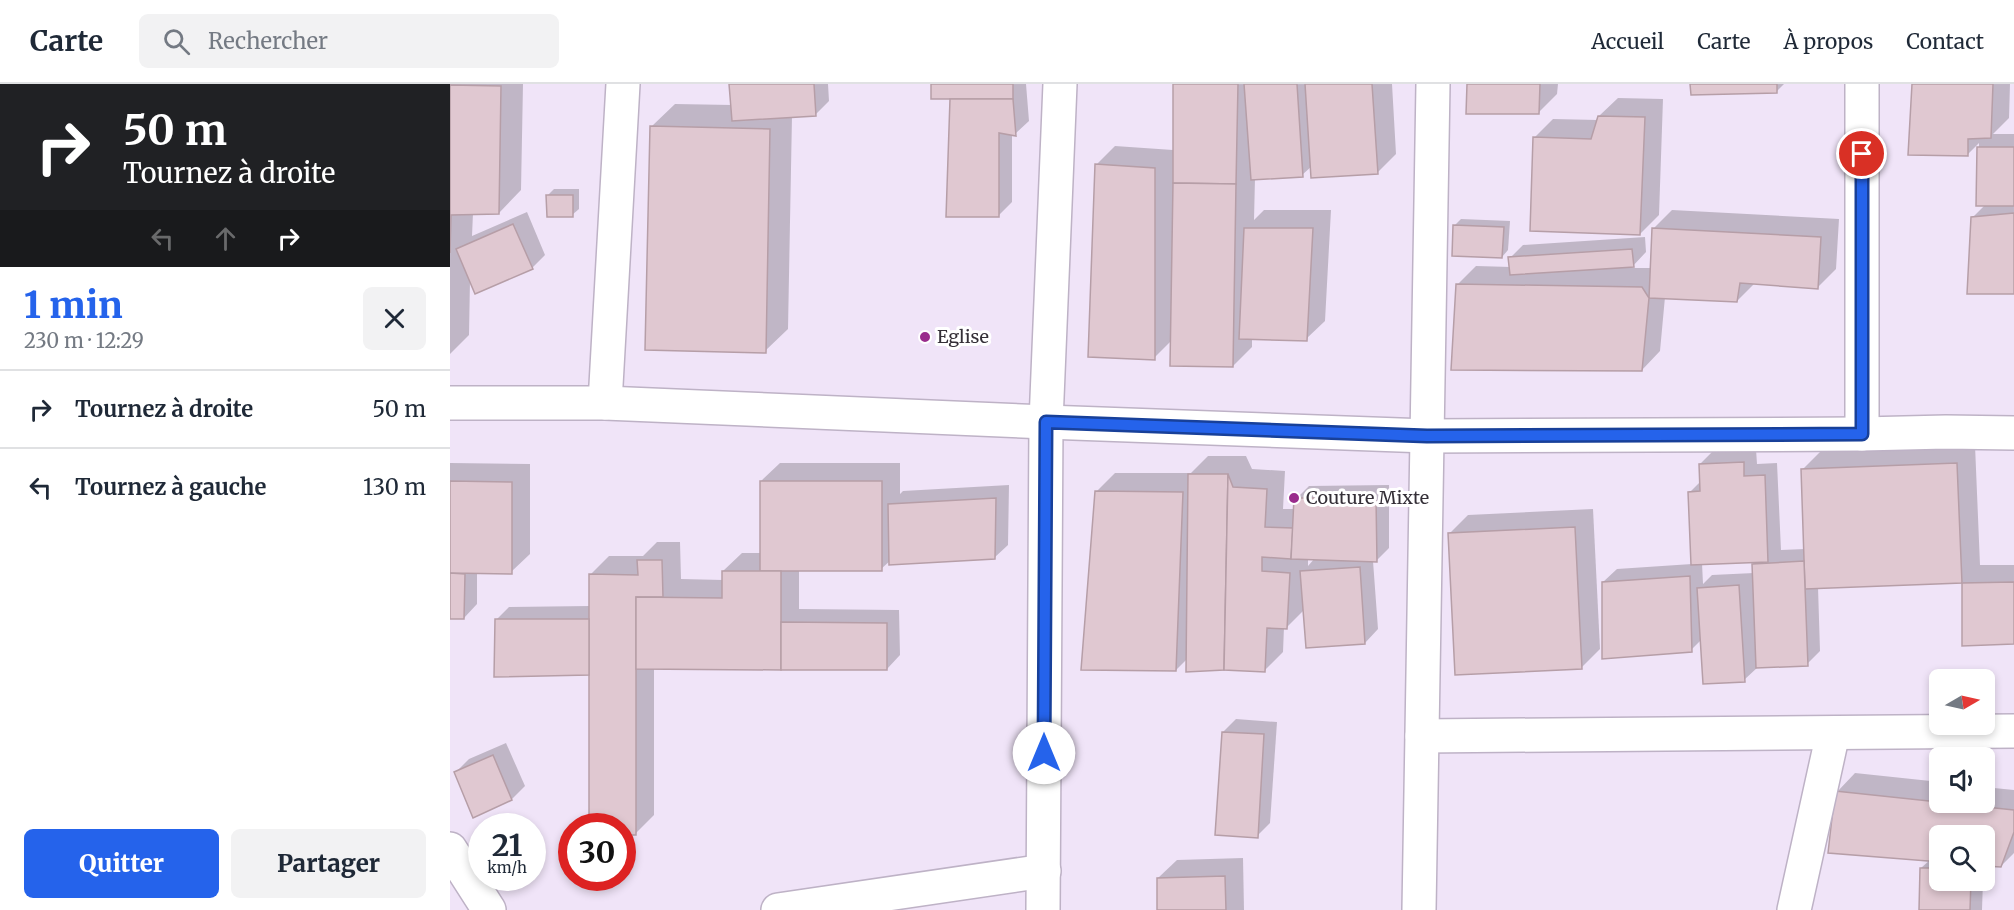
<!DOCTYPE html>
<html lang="fr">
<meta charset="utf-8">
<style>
:root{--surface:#fff;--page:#f2f2f3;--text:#1f2937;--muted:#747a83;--line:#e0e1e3;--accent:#2563eb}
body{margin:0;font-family:Merriweather,serif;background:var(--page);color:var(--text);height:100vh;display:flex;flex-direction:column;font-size:22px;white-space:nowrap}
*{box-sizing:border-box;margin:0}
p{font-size:20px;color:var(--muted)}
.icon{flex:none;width:33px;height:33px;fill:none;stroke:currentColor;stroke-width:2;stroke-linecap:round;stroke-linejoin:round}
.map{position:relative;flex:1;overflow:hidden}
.side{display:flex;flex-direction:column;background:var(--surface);width:450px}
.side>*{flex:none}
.guide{background:#202124;color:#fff;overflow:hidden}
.needle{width:39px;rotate:81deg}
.controls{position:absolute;left:1479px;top:585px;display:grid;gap:12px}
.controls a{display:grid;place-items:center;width:66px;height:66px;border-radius:9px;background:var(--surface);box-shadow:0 3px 9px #0003;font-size:30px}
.speed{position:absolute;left:18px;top:729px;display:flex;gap:12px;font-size:30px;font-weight:700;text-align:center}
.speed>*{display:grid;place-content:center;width:78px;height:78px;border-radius:50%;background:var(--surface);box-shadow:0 3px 9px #0003;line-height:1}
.speed small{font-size:15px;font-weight:400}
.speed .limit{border:9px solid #d22;background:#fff;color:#111}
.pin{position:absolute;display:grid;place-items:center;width:51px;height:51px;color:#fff;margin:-26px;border:3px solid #fff;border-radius:50%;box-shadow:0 2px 6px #0007}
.me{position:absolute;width:66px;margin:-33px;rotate:0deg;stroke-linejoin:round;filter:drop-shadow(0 0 4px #0008)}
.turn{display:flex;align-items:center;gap:21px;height:126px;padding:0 24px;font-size:27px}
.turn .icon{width:78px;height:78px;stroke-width:2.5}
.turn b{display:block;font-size:42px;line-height:51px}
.lanes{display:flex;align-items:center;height:57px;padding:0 24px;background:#0003;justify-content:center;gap:30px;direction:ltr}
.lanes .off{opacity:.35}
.round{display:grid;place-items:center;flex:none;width:63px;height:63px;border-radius:9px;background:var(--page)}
.headline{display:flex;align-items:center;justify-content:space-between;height:102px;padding:0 24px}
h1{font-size:36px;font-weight:800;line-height:45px;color:var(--accent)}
.action{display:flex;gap:12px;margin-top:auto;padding:12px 24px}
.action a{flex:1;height:69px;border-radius:9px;background:var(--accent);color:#fff;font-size:24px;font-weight:800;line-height:69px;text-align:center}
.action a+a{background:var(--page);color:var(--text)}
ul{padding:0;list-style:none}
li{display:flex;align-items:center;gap:18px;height:78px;padding:0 24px;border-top:2px solid var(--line)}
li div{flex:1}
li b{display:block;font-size:22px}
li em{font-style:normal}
header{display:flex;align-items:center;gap:36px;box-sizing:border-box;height:84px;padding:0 30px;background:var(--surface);border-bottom:2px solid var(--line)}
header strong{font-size:28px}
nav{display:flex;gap:33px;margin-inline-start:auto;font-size:21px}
.search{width:420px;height:54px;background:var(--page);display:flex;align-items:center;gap:15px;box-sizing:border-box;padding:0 21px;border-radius:9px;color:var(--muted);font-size:22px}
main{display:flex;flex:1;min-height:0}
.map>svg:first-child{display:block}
</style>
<header>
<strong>Carte</strong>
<div class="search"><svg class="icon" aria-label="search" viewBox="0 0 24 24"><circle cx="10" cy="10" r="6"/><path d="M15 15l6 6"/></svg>Rechercher</div>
<nav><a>Accueil</a><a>Carte</a><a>À propos</a><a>Contact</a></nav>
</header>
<main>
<section class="side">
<div class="guide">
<div class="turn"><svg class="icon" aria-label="right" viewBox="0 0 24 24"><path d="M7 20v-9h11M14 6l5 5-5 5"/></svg><div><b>50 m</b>Tournez à droite</div></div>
<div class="lanes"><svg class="icon off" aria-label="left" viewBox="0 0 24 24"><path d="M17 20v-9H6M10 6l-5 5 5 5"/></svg><svg class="icon off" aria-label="ahead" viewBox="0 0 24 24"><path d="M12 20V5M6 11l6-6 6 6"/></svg><svg class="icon" aria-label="right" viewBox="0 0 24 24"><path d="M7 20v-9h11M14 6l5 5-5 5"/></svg></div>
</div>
<div class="headline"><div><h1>1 min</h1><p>230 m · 12:29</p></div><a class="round"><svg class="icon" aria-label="close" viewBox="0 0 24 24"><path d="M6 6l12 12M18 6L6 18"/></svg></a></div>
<ul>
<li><svg class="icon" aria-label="right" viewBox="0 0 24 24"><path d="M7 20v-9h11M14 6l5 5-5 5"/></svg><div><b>Tournez à droite</b></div><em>50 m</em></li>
<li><svg class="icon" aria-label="left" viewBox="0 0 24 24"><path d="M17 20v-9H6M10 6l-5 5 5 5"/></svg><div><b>Tournez à gauche</b></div><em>130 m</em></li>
</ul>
<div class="action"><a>Quitter</a><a>Partager</a></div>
</section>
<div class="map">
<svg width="1564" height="826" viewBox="0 0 1564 826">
<rect width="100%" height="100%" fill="#f0e4f8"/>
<!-- shadow -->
<g fill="#0003" fill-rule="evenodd">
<path d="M 0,0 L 73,0 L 71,106 L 49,129 L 23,129 L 22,152 L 77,128 L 95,171 L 82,184 L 20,196 L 19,251 L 0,270 Z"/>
<path d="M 281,0 L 378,0 L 379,17 L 365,31 L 342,32 L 338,245 L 315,267 L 202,42 L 225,20 L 282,21 Z"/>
<path d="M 482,0 L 576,0 L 579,37 L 565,50 L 562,50 L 562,118 L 549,131 L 501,14 Z"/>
<path d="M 724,0 L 942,0 L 946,70 L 928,88 L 862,82 L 852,91 L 805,94 L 804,136 L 814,126 L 881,126 L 875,237 L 856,255 L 802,253 L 802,263 L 783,282 L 722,256 L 704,274 L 646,81 L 665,62 L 723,66 Z"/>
<path d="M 1019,0 L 1108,0 L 1107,10 L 1089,28 Z"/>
<path d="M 1242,0 L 1334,0 L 1326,8 Z"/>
<path d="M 1464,0 L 1560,0 L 1559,34 L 1543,50 L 1564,50 L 1564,208 L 1522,134 L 1535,121 L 1528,120 L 1529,59 L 1518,70 Z"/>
<path d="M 1168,14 L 1213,15 L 1209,131 L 1190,150 L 1084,54 L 1103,35 L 1148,36 L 1149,32 Z"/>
<path d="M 104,105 L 129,105 L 129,125 L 122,131 L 98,111 Z"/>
<path d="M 1222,126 L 1389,135 L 1386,185 L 1368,203 L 1305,199 L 1287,217 L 1215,213 L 1210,267 L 1192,286 L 1007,201 L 1026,182 L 1061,183 L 1060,174 L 1073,161 L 1195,153 L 1196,168 L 1181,184 L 1202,184 L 1204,144 Z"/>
<path d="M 1011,135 L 1060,137 L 1058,166 L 1052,173 L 1005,141 Z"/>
<path d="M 1525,361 L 1530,481 L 1564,481 L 1564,559 L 1513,561 L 1513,498 L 1368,503 L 1370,567 L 1357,580 L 1308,583 L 1294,596 L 1252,555 L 1241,566 L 1153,498 L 1167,485 L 1242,480 L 1240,408 L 1251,397 L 1250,380 L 1263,367 L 1306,365 L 1307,380 L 1327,379 L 1331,466 L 1355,465 L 1352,386 L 1371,367 ZM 1303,478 L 1304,489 L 1262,491 L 1253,500 L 1252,479 Z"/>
<path d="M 758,372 L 796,372 L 802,385 L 835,387 L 833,425 L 845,425 L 846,415 L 859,402 L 939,401 L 939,464 L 926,477 L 923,477 L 928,545 L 915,559 L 854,526 L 837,543 L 834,543 L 833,568 L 814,587 L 738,574 L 726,586 L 646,408 L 665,389 L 741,389 ZM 858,474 L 865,474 L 858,482 Z"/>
<path d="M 0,379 L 80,380 L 80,470 L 61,488 L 27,488 L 27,520 L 14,534 L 0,534 Z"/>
<path d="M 330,379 L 450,379 L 450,410 L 453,407 L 559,401 L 558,461 L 544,474 L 441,476 L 431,485 L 349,486 L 349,525 L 449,526 L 450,571 L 437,585 L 204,584 L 204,731 L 186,749 L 172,742 L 140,742 L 140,590 L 46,536 L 59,523 L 140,522 L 140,491 L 159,472 L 193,472 L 207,458 L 230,458 L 231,495 L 273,496 L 273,487 L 292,469 L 312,469 L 311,397 Z"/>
<path d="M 1143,425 L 1150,565 L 1131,584 L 999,450 L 1018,431 Z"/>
<path d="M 786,635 L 827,638 L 820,739 L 807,752 L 773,648 Z"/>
<path d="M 56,659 L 75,702 L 62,715 L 6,688 L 19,675 Z"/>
<path d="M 1405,689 L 1490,698 L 1490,718 L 1534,718 L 1534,703 L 1564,706 L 1564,769 L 1551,782 L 1534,752 L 1490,752 L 1490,796 L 1533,796 L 1532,826 L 1470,826 L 1471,784 L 1480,776 L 1387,708 Z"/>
<path d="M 793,774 L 794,826 L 709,826 L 708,794 L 727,776 Z"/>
</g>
<!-- building -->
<g fill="#e0c8d1" stroke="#b69ea7" stroke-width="1.5">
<path d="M 279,0 L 364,0 L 366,32 L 282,37 Z"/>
<rect x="481" y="0" width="82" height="15"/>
<path d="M 723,0 L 788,0 L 786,100 L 723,99 Z"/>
<path d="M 794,0 L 847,0 L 853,93 L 801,96 Z"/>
<path d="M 855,0 L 922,0 L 928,90 L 861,94 Z"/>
<path d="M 1017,0 L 1090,0 L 1089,30 L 1016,30 Z"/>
<path d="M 1240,0 L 1327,0 L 1327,9 L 1241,11 Z"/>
<path d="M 1462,0 L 1543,0 L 1541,54 L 1518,55 L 1518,72 L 1458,71 Z"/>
<path d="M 0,1 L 51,2 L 49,130 L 1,131 L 0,169 Z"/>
<path d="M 500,15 L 563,15 L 566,52 L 549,49 L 549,133 L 496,133 Z"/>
<path d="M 1148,32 L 1195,33 L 1190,151 L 1080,147 L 1083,53 L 1141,55 Z"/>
<path d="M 200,42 L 320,45 L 316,269 L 195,266 Z"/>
<path d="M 1527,63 L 1564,63 L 1564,122 L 1526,122 Z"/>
<path d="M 645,80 L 705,84 L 705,276 L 638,273 Z"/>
<path d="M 723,99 L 786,100 L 783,283 L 720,282 Z"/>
<path d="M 96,111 L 123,111 L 123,133 L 97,133 Z"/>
<path d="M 1564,129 L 1564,210 L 1517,210 L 1521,133 Z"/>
<path d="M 63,140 L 83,185 L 25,210 L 6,165 Z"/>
<path d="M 1003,141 L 1054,143 L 1052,174 L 1002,172 Z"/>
<path d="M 794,144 L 863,144 L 857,257 L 789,255 Z"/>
<path d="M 1202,144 L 1371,153 L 1368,205 L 1290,199 L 1287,218 L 1199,214 Z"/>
<path d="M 1182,165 L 1184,183 L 1060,191 L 1058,173 Z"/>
<path d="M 1006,200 L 1192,203 L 1199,214 L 1192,287 L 1001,286 Z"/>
<path d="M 1294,378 L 1294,392 L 1315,391 L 1318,478 L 1241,481 L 1238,408 L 1250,407 L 1249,380 Z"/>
<path d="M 1507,379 L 1512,499 L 1355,505 L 1351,385 Z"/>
<path d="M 738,390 L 778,390 L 774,586 L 736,588 Z"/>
<path d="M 778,390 L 783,403 L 817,405 L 815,443 L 843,444 L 841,475 L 812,473 L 812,487 L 840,489 L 837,545 L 817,544 L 815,588 L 774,586 Z"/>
<path d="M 0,397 L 62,398 L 62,490 L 0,489 Z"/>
<rect x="310" y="397" width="122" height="90"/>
<path d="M 645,407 L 733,408 L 726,587 L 631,586 Z"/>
<path d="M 546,414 L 545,475 L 439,481 L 438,420 Z"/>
<path d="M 844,414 L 926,414 L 927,478 L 841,475 Z"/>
<path d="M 1125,443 L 1132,585 L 1005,591 L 998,449 Z"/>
<path d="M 187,476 L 212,476 L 213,513 L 186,513 L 186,751 L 172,751 L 172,742 L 139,742 L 139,490 L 188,491 Z"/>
<path d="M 1354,477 L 1358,582 L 1306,584 L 1302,480 Z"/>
<path d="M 910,483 L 915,560 L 856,564 L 850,487 Z"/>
<path d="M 272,487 L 331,487 L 331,586 L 186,585 L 186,513 L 272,514 Z"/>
<path d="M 0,489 L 15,490 L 14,535 L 0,535 Z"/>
<path d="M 1240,492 L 1242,568 L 1152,575 L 1152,498 Z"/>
<path d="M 1564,498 L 1564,560 L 1512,562 L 1512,499 Z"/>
<path d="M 1289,501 L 1295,598 L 1253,600 L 1247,504 Z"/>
<path d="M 45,535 L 139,535 L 139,591 L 44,593 Z"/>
<path d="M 331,538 L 437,539 L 437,586 L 331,586 Z"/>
<path d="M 772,648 L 814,650 L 808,754 L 765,751 Z"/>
<path d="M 43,671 L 62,716 L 23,734 L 4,688 Z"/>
<path d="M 1385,707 L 1564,726 L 1564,748 L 1551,783 L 1534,782 L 1534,752 L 1490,752 L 1490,778 L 1378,769 Z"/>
<path d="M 1470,784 L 1490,784 L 1490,796 L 1521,796 L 1520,826 L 1469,826 Z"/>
<path d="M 775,792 L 776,826 L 707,826 L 707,794 Z"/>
</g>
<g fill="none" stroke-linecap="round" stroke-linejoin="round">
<!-- minor casing -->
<g stroke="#beb2c6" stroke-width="36">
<g id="minor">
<path d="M 1412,0 L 1412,350"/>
<path d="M 0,319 L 155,319 L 596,338 L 977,352 L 1412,350 L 1496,348 L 1564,349"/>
<path d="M 155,319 L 173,0"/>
<path d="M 972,652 L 1564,647"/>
<path d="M 0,765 L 39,826"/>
<path d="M 328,826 L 594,787"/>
<path d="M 593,826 L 596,338 L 610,0"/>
<path d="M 969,826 L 983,0"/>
<path d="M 1344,826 L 1383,649"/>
</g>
</g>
<!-- minor -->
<use href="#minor" stroke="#fff" stroke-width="33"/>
</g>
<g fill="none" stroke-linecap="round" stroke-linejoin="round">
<!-- route casing -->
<g stroke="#184099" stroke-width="15">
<path id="route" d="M 594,669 L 596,338 L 977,352 L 1412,350 L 1412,70"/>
</g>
<!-- route -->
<use href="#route" stroke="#2563eb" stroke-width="10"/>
</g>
<!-- markers -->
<g fill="#992c8c" stroke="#fff" stroke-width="2">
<circle cx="475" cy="253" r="6"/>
<circle cx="844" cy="414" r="6"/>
</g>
<g text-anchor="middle" stroke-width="6" stroke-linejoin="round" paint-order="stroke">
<!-- poi labels -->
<g font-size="18" fill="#342f37" stroke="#fff" text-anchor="start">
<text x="487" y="259">Eglise</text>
<text x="856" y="420">Couture Mixte</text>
</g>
</g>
</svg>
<div class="controls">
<a><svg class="needle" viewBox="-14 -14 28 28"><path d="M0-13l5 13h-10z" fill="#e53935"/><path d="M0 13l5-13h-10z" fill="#747a83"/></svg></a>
<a><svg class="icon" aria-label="sound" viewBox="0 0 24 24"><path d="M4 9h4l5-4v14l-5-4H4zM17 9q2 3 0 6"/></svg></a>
<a><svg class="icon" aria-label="search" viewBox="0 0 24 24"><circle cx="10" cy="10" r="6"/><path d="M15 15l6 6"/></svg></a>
</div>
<div class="speed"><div>21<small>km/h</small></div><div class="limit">30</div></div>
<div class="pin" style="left:1412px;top:70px;background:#d93025"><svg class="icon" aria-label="arrive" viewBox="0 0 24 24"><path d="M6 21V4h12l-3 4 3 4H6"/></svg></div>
<svg class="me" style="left:594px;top:669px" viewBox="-20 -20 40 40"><circle r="19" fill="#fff"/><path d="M0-13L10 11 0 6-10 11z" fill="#2563eb"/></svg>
</div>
</main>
